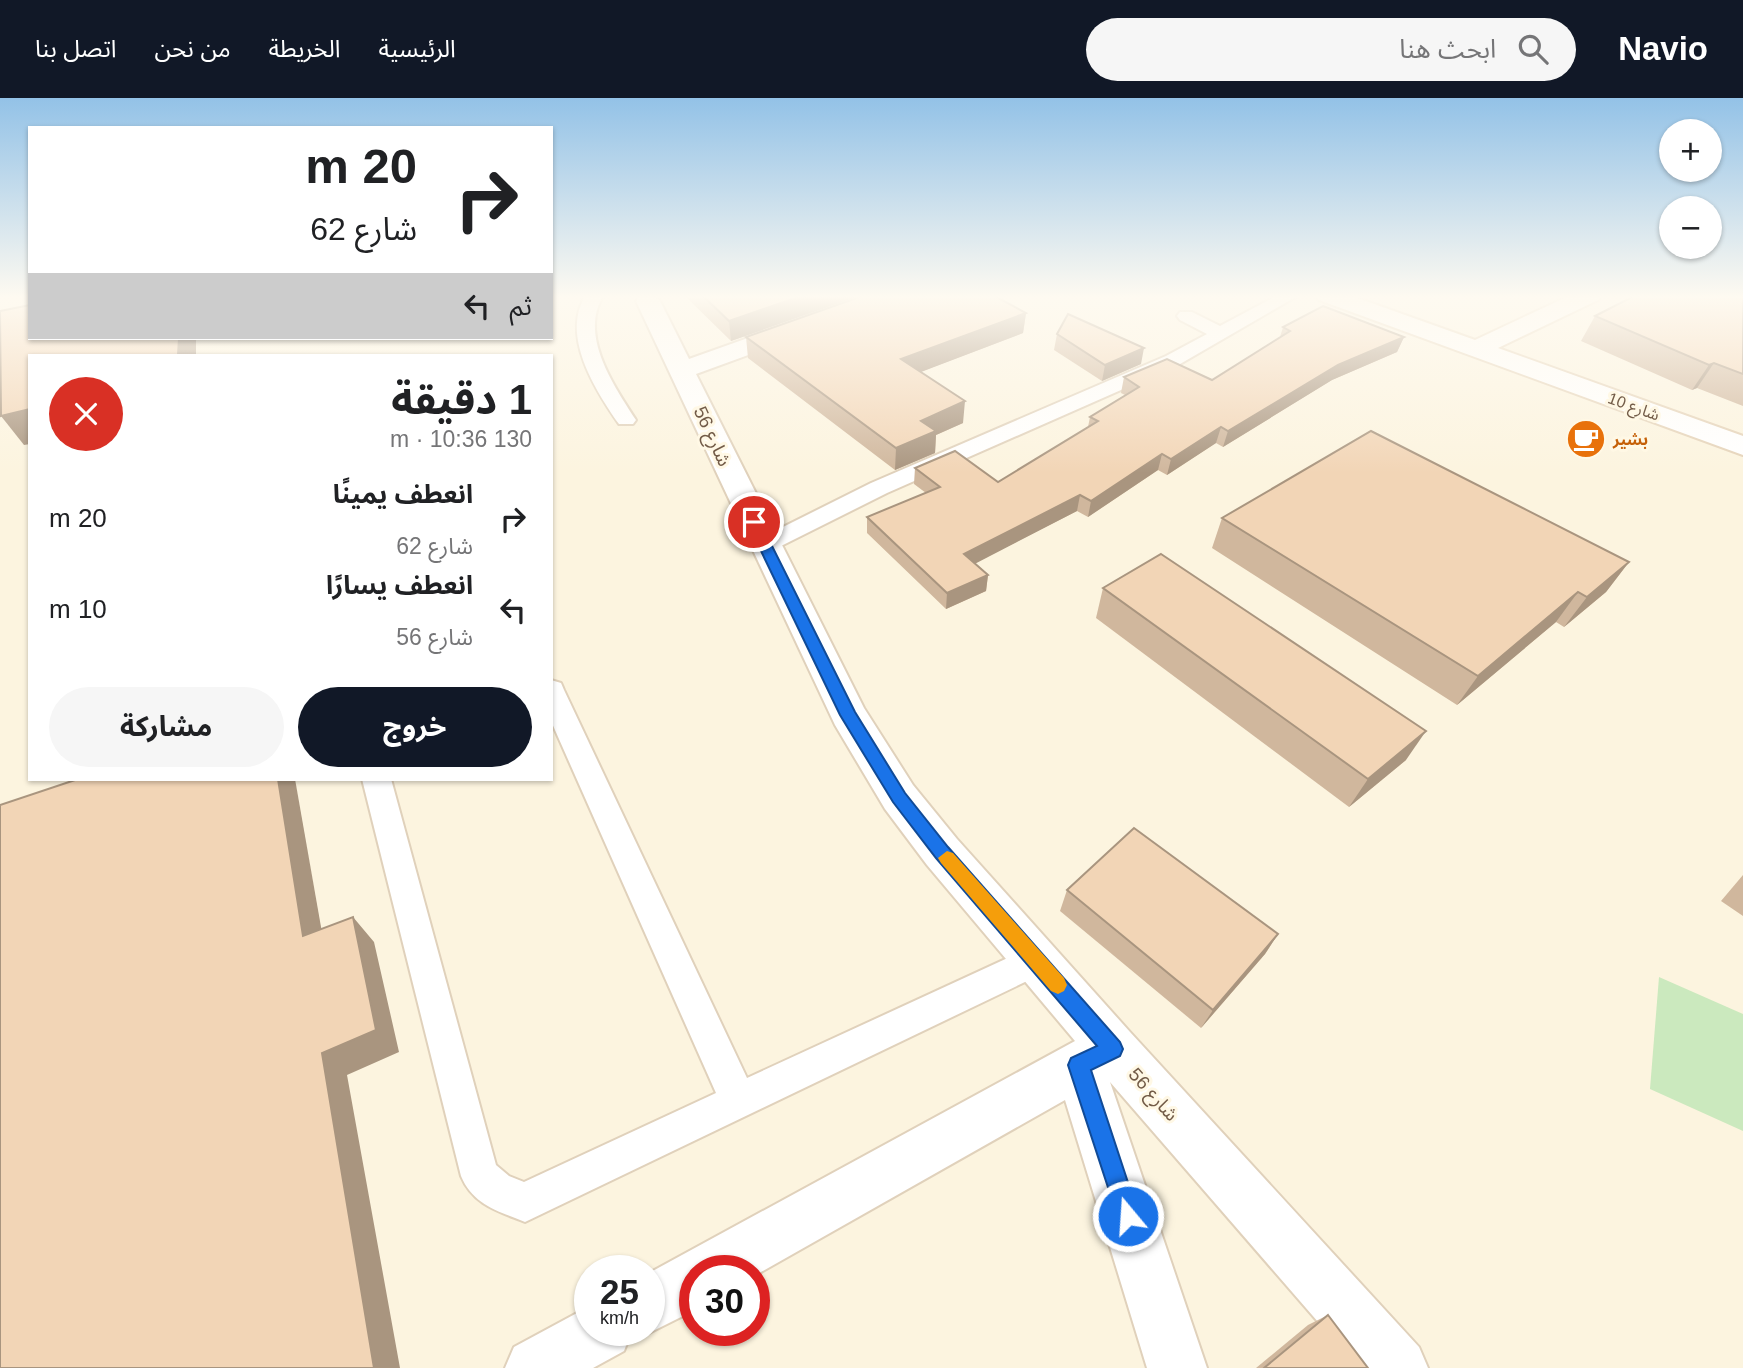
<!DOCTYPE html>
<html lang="ar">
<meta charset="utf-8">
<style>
:root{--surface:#fff;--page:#f6f6f6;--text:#202124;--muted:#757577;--accent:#111827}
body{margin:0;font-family:Arial,"Noto Sans Arabic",sans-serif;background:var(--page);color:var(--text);direction:rtl;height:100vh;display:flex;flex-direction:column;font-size:26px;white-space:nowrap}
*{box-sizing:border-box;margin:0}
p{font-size:23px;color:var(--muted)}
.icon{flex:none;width:38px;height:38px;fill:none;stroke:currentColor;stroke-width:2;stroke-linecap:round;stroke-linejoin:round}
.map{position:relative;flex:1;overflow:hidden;direction:ltr}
.side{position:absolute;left:28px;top:256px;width:525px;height:427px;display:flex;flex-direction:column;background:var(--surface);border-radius:0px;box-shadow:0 2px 5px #0004;direction:rtl}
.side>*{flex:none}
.banner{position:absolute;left:28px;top:28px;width:525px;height:214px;border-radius:0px;box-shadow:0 2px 5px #0004;direction:rtl;background:#fff;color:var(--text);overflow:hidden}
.tools{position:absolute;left:1659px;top:21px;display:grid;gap:14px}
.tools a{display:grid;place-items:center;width:63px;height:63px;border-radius:50%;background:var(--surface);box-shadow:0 2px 5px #0004;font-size:35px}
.speed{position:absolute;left:574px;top:1157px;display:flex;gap:14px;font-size:35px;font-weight:700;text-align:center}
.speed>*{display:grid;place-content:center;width:91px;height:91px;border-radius:50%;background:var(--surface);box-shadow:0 2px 5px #0004;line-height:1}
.speed small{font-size:18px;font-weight:400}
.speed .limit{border:10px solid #d22;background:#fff;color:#111}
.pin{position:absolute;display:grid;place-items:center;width:60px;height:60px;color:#fff;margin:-30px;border:4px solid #fff;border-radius:50%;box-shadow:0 2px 7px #0007}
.me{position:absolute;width:77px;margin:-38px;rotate:342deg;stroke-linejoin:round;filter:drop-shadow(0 0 5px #0008)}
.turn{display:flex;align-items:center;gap:24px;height:147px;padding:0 21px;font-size:32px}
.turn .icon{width:91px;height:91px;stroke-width:2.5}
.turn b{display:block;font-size:49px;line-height:60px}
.then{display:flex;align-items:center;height:66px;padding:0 21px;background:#0003;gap:14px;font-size:26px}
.round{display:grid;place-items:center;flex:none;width:74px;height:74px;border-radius:37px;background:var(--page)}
.overview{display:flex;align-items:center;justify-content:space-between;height:119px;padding:0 21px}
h1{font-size:42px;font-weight:700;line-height:52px}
.action{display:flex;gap:14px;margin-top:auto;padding:14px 21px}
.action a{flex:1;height:80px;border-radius:42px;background:var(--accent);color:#fff;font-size:28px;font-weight:700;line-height:80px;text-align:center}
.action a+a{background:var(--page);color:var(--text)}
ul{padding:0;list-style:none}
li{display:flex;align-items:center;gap:21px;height:91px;padding:0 21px}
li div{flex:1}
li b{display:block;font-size:26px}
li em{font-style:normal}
header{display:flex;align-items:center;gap:42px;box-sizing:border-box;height:98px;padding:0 35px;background:var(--accent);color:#fff}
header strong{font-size:33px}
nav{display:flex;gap:38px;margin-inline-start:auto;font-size:24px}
.search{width:490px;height:63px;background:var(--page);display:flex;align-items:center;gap:18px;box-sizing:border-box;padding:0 24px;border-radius:38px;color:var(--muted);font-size:26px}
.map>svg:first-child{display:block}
</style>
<header>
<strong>Navio</strong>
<div class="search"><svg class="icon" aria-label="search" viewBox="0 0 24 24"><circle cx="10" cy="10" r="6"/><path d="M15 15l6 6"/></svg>ابحث هنا</div>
<nav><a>الرئيسية</a><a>الخريطة</a><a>من نحن</a><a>اتصل بنا</a></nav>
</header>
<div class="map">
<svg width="1743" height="1270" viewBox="0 0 1743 1270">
<rect width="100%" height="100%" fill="#fcf4df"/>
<!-- green -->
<path fill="#cbe9be" d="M 1659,879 L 1743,916 L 1743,1033 L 1650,991 Z"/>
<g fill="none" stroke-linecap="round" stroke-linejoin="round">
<!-- lane casing -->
<g stroke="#e0d1bb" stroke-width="4">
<g id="lane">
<path d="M 586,197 L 604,197 C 578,236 614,288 636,322 L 633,326 L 619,326 C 595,292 560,236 586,197 Z"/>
<path d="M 1278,197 L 1299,197 L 1180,266 L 887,395 L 773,452 L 757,452 L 753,447 L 757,442 L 871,385 L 1166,258 L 1207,236 L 1180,222 L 1177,218 L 1180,214 L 1192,214 L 1220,228 Z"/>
<path d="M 551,582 L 561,585 L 564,592 L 747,980 L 1036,847 L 1048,851 L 1053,862 L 1048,873 L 525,1124 C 498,1113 473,1107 461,1078 L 362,681 L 391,681 L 496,1067 L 509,1078 L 524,1084 L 716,995 L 551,623 Z"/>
</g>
</g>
<!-- street casing -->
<g stroke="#e0d1bb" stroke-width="4">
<g id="street">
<path d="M 652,197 L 660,203 L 689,261 L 869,197 L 903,197 L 899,202 L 696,276 L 864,610 L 913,687 L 957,741 L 1130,934 L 1419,1249 L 1428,1270 L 1358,1270 L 1110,984 L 1207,1270 L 1147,1270 L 1065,1002 L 754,1178 L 754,1172 L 695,1172 L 695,1212 L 649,1235 L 642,1232 L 649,1232 L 649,1175 L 1075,943 L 927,767 L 885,711 L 835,627 L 636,203 L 640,198 Z"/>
<path d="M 590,1208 L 590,1232 L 632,1232 L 624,1253 L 593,1270 L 505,1270 L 514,1249 Z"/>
</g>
</g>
<!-- secondary casing -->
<g stroke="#e5d3b9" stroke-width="4">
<path id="secondary" d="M 1315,197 L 1349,197 L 1475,242 L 1571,197 L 1602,197 L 1598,202 L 1498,250 L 1743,338 L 1743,357 L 1319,202 Z"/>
</g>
<!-- lane -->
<use href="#lane" fill="#fff" fill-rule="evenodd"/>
<!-- street -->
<use href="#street" fill="#fff" fill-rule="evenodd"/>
<!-- secondary -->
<use href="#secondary" fill="#fff" fill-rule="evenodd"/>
</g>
<!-- wall -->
<g fill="#d0b79d">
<path d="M 684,197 L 862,197 L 731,243 Z"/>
<path d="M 1743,197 L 1743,308 L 1697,290 L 1692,292 L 1581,243 L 1595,218 Z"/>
<path d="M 1026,215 L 1023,235 L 920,274 L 963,325 L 936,337 L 935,355 L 895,372 L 748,260 L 746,239 Z"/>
<path d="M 1283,229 L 1404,239 L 1397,254 L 1332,282 L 1223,349 L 1216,345 L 1167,377 L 1158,372 L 1088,419 L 1077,413 L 975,465 L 988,477 L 986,493 L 946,511 L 867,435 L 867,419 L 926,395 L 914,386 L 915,370 L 998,384 L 1088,329 L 1090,319 L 1125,297 L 1121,295 L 1124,279 L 1212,282 L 1280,239 Z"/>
<path d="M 1057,236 L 1141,266 L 1102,283 L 1054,252 Z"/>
<path d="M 1222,420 L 1629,464 L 1606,494 L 1564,529 L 1556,524 L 1457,607 L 1212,450 Z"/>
<path d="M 1103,490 L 1406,662 L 1349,709 L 1096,520 Z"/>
<path d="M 1743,777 L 1743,818 L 1721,803 Z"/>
<path d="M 1067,792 L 1278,836 L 1265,856 L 1201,930 L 1060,813 Z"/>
<path d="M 1328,1217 L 1368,1270 L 1256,1270 L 1308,1227 Z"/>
</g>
<!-- shaded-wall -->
<g fill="#a9957f">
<path d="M 804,197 L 862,197 L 731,243 L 729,223 Z"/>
<path d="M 1026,215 L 1023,235 L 900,282 L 901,261 Z"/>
<path d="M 1404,239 L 1397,254 L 1332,282 L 1223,349 L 1228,333 L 1338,267 Z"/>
<path d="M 179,240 L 196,240 L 196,257 L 178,257 Z"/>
<path d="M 1144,250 L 1141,266 L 1102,283 L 1105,267 Z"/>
<path d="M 1714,265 L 1697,290 L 1692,292 L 1709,267 Z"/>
<path d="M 965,303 L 963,325 L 936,337 L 935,355 L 895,372 L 896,350 L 921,323 Z"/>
<path d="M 30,311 L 30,346 L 24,347 L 1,318 Z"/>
<path d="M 1221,329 L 1216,345 L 1167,377 L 1171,361 Z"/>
<path d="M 1162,356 L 1158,372 L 1088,419 L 1091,403 Z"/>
<path d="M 1080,397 L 1077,413 L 963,472 L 964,456 Z"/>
<path d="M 1629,464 L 1606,494 L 1564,529 L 1587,499 Z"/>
<path d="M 988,477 L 986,493 L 946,511 L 947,495 Z"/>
<path d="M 1578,494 L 1556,524 L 1457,607 L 1478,578 Z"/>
<path d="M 1426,633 L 1406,662 L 1349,709 L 1368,681 Z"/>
<path d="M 278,681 L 295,681 L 327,863 L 303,838 Z"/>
<path d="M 353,819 L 374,844 L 399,954 L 347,977 L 400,1270 L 374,1270 L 322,955 Z"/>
<path d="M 1278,836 L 1265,856 L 1201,930 L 1213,912 Z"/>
</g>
<!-- building -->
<g fill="#f2d5b6" stroke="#a9957f" stroke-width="2">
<path d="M 702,197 L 804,197 L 729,223 Z"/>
<path d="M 865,197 L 993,197 L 1026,215 L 901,261 L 965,303 L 921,323 L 936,333 L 896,350 L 746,239 Z"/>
<path d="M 1636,197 L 1743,197 L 1743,276 L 1714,265 L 1709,267 L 1595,218 Z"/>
<path d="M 30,207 L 30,240 L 179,240 L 178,257 L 30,257 L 30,311 L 1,318 L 0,213 Z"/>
<path d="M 1323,208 L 1404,239 L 1338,267 L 1228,333 L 1221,329 L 1171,361 L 1162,356 L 1091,403 L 1080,397 L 964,456 L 988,477 L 947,495 L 867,419 L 940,389 L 915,370 L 955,353 L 998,384 L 1098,323 L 1090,319 L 1139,289 L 1124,279 L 1167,261 L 1212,282 L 1290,233 L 1283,229 Z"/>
<path d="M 1068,216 L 1144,250 L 1105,267 L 1057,236 Z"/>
<path d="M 1371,333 L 1629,464 L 1587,499 L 1578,494 L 1478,578 L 1222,420 Z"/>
<path d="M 1161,456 L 1426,633 L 1368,681 L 1103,490 Z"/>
<path d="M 78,681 L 278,681 L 303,838 L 353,819 L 376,932 L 322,955 L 374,1270 L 0,1270 L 0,707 Z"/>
<path d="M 1134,730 L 1278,836 L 1213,912 L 1067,792 Z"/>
<path d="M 1328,1217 L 1368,1270 L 1264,1270 Z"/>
</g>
<!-- sky -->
<linearGradient id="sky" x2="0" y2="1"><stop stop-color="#93c2e7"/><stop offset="0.53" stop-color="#fefaf1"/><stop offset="1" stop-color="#fefaf1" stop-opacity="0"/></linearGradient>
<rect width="1743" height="375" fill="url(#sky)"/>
<!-- route -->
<path fill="#1a73e8" stroke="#114b97" stroke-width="2" d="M 754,420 L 760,424 L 855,614 L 905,695 L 948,749 L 1120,944 L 1123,951 L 1120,958 L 1091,972 L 1139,1118 L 1136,1126 L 1128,1130 L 1120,1126 L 1068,967 L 1071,960 L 1097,948 L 936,760 L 893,704 L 840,617 L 747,424 Z"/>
<!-- slow -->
<path fill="#f59e0b" d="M 947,753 L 953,755 L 1064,880 L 1067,887 L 1064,893 L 1058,896 L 1051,893 L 941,765 L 938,760 Z"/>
<!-- icons -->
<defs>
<g id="cafe-disc" transform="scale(2.0125)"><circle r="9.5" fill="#e8710a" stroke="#fff8e5"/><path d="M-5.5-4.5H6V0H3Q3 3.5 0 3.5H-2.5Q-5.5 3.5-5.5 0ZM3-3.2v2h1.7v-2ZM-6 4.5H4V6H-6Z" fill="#fff"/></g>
</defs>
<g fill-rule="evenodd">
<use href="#cafe-disc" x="1586" y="341"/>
</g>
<g text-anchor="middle" stroke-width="6" stroke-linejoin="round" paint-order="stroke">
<!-- far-street labels -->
<g font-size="16" fill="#725b47" stroke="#fff8e5">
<text transform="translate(1634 308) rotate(20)" y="6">شارع 10</text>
</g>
<!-- far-food labels -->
<g font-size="16" font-weight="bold" fill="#c56008" stroke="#fff8e5" text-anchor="start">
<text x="1613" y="347">بشير</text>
</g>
<!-- street labels -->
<g font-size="19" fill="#725b47" stroke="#fff8e5">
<text transform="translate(713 338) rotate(65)" y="7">شارع 56</text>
<text transform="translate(1154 996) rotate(48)" y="7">شارع 56</text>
</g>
</g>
</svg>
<div class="tools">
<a>+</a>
<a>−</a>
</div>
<div class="speed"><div>25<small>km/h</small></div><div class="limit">30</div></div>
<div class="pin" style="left:754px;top:424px;background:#d93025"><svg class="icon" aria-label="arrive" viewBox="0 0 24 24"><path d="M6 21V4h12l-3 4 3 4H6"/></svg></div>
<svg class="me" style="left:1128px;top:1118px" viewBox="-20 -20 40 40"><circle r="17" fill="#1a73e8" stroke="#fff" stroke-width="3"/><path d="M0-11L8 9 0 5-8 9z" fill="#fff"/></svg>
<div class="banner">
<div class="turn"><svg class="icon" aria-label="right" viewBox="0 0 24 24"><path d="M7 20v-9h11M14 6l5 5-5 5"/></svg><div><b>20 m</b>شارع 62</div></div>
<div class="then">ثم<svg class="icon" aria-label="left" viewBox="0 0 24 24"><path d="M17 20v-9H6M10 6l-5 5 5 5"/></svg></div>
</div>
<section class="side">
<div class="overview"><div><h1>1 دقيقة</h1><p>130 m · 10:36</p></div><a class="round" style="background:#d93025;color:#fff"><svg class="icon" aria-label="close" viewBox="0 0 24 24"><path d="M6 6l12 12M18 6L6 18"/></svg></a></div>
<ul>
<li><svg class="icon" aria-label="right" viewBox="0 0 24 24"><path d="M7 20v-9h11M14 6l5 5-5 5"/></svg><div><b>انعطف يمينًا</b><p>شارع 62</p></div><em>20 m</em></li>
<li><svg class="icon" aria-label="left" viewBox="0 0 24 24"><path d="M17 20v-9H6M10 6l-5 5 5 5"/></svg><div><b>انعطف يسارًا</b><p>شارع 56</p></div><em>10 m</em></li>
</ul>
<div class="action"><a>خروج</a><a>مشاركة</a></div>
</section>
</div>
